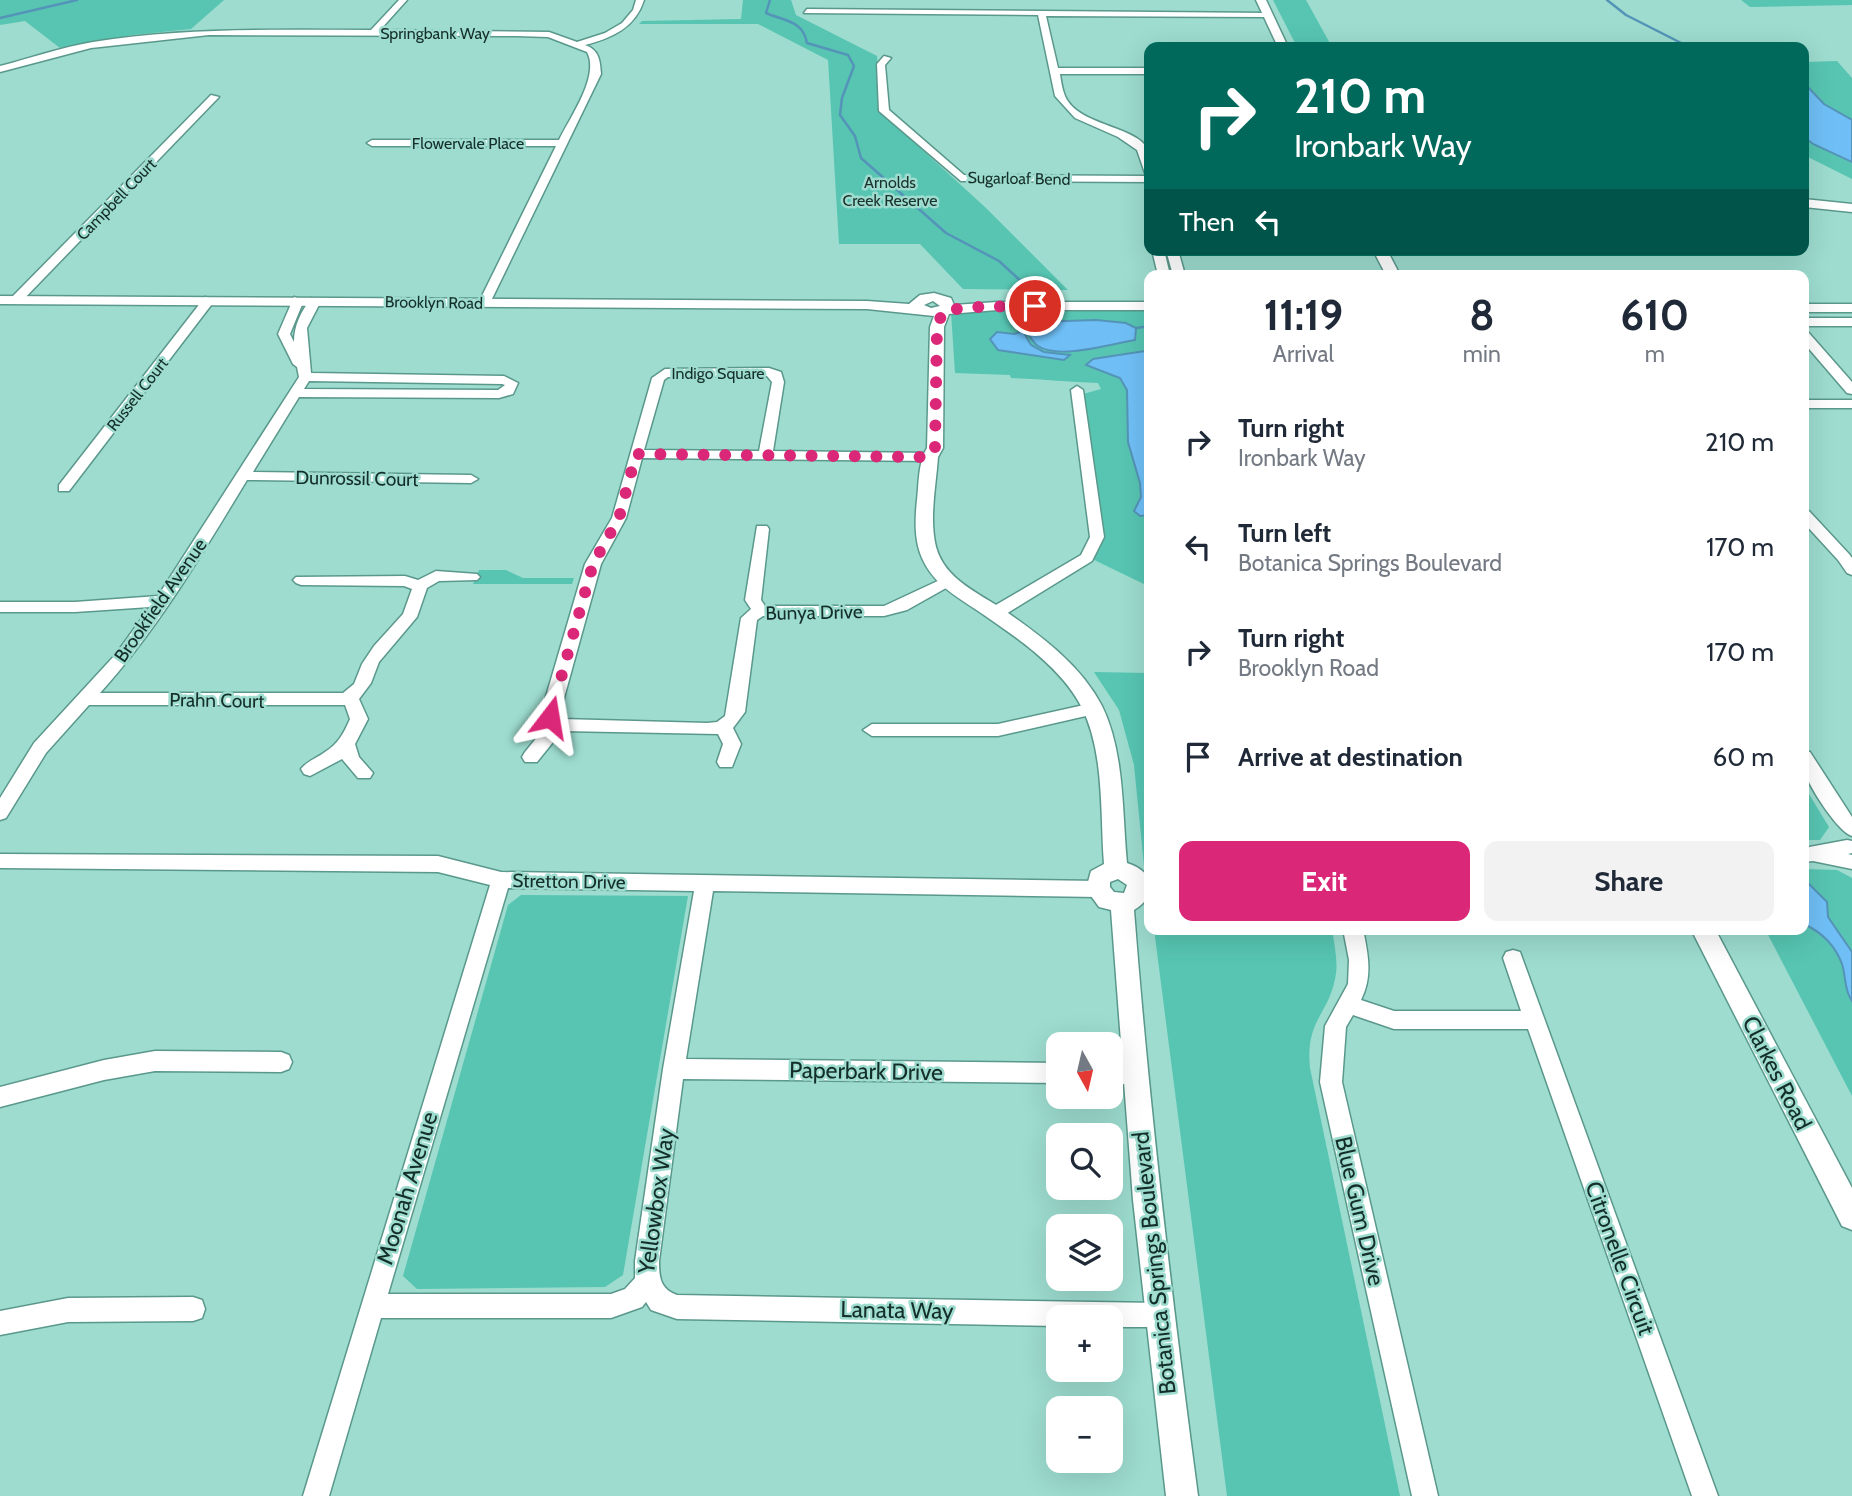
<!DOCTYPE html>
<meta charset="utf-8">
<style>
:root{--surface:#fff;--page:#f2f2f3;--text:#1f2937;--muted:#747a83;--accent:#db2777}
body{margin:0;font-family:Cabin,sans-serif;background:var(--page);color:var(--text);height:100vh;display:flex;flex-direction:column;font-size:26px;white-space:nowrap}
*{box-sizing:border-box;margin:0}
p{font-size:23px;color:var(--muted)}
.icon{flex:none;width:38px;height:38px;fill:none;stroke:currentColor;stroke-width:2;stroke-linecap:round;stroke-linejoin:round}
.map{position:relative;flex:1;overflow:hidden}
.panel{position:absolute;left:1144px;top:270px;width:665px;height:665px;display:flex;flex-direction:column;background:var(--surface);border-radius:14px;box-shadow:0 7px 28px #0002}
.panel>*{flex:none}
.banner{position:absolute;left:1144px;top:42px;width:665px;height:214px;border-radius:14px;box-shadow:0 7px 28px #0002;background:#00695c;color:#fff;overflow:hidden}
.needle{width:46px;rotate:172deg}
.tools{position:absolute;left:1046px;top:1032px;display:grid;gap:14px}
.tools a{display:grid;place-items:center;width:77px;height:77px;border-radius:14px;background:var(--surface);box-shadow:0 7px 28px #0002;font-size:35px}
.pin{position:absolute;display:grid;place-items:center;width:60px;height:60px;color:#fff;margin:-30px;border:4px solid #fff;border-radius:50%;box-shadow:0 2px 7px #0007}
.me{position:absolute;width:77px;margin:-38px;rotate:14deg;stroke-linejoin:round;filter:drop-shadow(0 0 5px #0008)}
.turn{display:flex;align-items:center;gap:24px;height:147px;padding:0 35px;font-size:32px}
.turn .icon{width:91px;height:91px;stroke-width:2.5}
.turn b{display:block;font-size:49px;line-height:60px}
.then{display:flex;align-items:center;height:66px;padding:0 35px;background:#0003;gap:14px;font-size:26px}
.eta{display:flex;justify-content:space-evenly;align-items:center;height:119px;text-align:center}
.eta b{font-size:42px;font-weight:800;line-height:49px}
.button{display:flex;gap:14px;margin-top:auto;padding:14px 35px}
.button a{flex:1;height:80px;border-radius:14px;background:var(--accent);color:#fff;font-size:28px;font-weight:800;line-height:80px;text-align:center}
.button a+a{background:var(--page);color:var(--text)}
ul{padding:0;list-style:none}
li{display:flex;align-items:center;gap:21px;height:105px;padding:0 35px}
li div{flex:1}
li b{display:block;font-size:26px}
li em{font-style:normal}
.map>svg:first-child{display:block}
</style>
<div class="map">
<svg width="1852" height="1496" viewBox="0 0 1852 1496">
<rect width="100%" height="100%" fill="#9ddccf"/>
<!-- green -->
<g fill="#57c5b2">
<path d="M 0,0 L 224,0 L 191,29 L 133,35 L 60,48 L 25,21 L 0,25 Z"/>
<path d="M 743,0 L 791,0 L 796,15 L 877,56 L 881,112 L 986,208 L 1068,290 L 963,289 L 920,244 L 839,244 L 828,60 L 758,24 L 639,24 L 642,21 L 741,19 Z"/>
<path d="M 1273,0 L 1306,0 L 1332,47 L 1297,47 Z"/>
<path d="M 1741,0 L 1852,0 L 1852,5 L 1750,7 Z"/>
<path d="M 1837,61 L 1852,78 L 1852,179 L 1804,155 L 1804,62 Z"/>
<path d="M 964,307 L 1150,307 L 1150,587 L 1086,556 L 1101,537 L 1083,394 L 1101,389 L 1098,383 C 1069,382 1041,379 1011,378 L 1010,375 L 955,373 L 951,312 Z"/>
<path d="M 479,570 L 506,570 L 523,578 L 574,578 L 572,584 L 473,584 Z"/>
<path d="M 1094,672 L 1150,673 L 1150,867 L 1144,866 L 1134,765 L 1119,710 Z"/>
<path d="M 1804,786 L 1829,827 L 1820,840 L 1804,840 Z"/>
<path d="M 1804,869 L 1837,870 L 1852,878 L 1852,1096 L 1765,929 L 1804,929 Z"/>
<path d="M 521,895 L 688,896 L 623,1275 L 605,1287 L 417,1289 L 403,1276 L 508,905 Z"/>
<path d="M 1154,929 L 1332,929 C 1334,945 1339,962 1335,979 C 1328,1015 1305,1021 1310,1068 L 1400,1496 L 1227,1496 Z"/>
</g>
<!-- water -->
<g fill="#6fbff6" stroke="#5494b8" stroke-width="2">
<path d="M 1804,83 L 1824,104 L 1852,120 L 1852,162 L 1813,144 L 1804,137 Z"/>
<path d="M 1096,320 L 1126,323 L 1136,328 L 1135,340 C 1111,344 1059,360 1038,346 C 1032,342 1029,335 1025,328 L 1035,322 Z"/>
<path d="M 1023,331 L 1031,345 L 1044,352 L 1070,355 L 1064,360 L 998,350 L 990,339 L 997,332 L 1014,334 Z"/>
<path d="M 1145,351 L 1150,353 L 1150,515 L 1140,516 L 1134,511 L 1141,497 L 1140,483 L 1128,442 L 1127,390 L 1120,378 L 1086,365 L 1093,359 Z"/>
<path d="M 1804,879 L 1827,902 L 1828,917 L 1852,952 L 1852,1001 C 1844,990 1846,976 1842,964 C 1835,945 1821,932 1804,924 Z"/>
</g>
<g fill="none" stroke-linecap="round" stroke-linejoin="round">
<!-- stream -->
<g stroke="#5494b8" stroke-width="2.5">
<path d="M 770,0 L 766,13 C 784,21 803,20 807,43 L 848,55 L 854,66 L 842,98 L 840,115 L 855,136 L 861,158 L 946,233 L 999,261 L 1024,284 L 1029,301"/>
<path d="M 1607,0 L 1626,15 L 1689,47"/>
<path d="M 0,18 L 77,0"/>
<path d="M 1136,328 L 1150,326"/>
</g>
<!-- minor casing -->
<g stroke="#5a988c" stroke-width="3">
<g id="minor">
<path d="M 399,0 L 407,0 L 380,30 L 549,32 L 577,42 L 605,33 L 622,23 L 633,10 L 636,0 L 644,0 C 635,28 612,38 585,45 C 599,50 600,60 601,74 L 489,305 L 479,302 L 556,146 L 372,146 L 367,143 L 372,140 L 559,140 C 570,117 600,76 587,52 L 548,37 L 516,36 L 209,35 L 91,48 L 0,72 L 0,66 C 31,58 62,47 93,42 C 185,27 278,30 371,30 Z"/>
<path d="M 807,9 L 1268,13 L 1272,15 L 1268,17 L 1046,16 L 1058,68 L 1150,68 L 1150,74 L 1060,74 C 1061,81 1062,89 1065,96 C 1079,128 1142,125 1150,154 C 1152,162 1150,174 1150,182 L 961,181 L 879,111 L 877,64 L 884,56 L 891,58 L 885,65 L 889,110 L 964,175 L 1146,176 L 1137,150 L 1118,137 L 1075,118 L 1055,96 L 1038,15 L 804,13 Z"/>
<path d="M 211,95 L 219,97 L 20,303 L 12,303 L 12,297 Z"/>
<path d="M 1152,250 L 1164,250 L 1170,275 L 1158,275 Z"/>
<path d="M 1166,250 L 1178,250 L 1185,275 L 1173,275 Z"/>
<path d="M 205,297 L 215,300 L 69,491 L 59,491 L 59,485 Z"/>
<path d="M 294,297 L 304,300 L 290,334 L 294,342 C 294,325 301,312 311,298 L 321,301 L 307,328 L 311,373 L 504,376 L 518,383 L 513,394 L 499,398 L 299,397 L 253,472 L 471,475 L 478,479 L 471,483 L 247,480 C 202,554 158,629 100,693 L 343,693 L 354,684 L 362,664 L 374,646 L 403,614 L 412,589 L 404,586 L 301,585 L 296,583 L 293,580 L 296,577 L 405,576 L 418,580 L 436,571 L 477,574 L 480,577 L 477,580 L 439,581 L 427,588 L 417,617 L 379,662 L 371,683 L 359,699 L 368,719 L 355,744 L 359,757 L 373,773 L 370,778 L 358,778 L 342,759 L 310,776 L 304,774 L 301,769 C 307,761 317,758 325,752 C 338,744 344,733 350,719 L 345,705 L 89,705 L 46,753 L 6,818 L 0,820 L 0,798 L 34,743 L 116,654 L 150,607 L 75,612 L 0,612 L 0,602 L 75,602 L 158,596 L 299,377 L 297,367 L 293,364 L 278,334 ZM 309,381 L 502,384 L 505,385 L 498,390 L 304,389 Z"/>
<rect x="1804" y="318" width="48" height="8"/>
<path d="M 1804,331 L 1808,332 L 1852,382 L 1852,394 L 1847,393 L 1804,343 Z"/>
<path d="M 769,368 L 781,372 L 784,382 L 773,451 L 930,453 L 937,457 L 930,461 L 642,458 L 626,518 L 601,564 L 559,716 L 562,719 L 707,723 L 717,722 L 725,716 L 741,618 L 751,609 L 745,600 L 757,526 L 767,526 L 769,529 L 761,600 L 765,606 L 884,606 L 942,579 L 952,579 L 955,583 L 907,610 L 884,616 L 763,616 L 757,620 L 745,712 L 733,728 L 741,744 L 732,767 L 720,767 L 717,762 L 723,744 L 718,734 L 562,731 L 537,762 L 525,762 L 522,757 L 525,752 L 547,725 L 541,717 L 542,710 L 585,564 L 612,518 L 652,378 L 665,369 ZM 767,376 L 772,382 L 759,451 L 644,450 L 664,380 L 668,377 Z"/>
<path d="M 1077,386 L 1083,390 L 1104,537 L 1092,561 L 1001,617 L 989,617 L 987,613 L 989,609 L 1081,555 L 1090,537 L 1071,390 Z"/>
<rect x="1804" y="400" width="48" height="8"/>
<path d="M 1804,510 L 1809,511 L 1849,554 L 1852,558 L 1852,575 L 1847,573 L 1838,560 L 1804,523 Z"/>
<path d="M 1093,703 L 1099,705 L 1102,709 L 1099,713 L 998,736 L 872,736 L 863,730 L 872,724 L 998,724 Z"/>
<path d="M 1804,751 L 1810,752 L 1852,817 L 1852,836 C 1838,832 1810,788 1805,773 C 1803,767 1804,757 1804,751 Z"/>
<path d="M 1847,840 L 1852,841 L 1852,853 L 1848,854 L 1852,855 L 1852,869 L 1813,861 L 1804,862 L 1804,848 Z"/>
<path d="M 0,854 L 438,856 L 501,872 L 1098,881 L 1105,884 L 1108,889 L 1105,894 L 1098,897 L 713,891 L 686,1059 L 1059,1063 L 1059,1083 L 683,1079 L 659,1261 C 659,1277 660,1289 677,1295 L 1158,1303 L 1167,1306 L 1170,1315 L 1167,1324 L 1158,1327 L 1111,1327 L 1111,1318 L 1059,1318 L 1059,1326 L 677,1319 L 651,1310 L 646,1302 L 642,1307 L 611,1318 L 381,1318 L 329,1496 L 303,1496 L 490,885 L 438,872 L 0,868 ZM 508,888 L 694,891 L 663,1069 L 635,1261 L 635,1278 L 625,1289 L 611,1294 L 388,1294 Z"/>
<path d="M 1343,929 L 1363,929 C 1368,954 1373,976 1361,1000 L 1394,1011 L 1521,1011 L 1503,958 L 1506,952 L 1513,950 L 1520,952 L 1718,1496 L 1692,1496 L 1528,1029 L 1394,1029 L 1353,1015 L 1346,1027 L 1342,1082 L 1438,1496 L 1412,1496 L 1320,1082 L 1325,1026 L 1348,984 L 1349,960 Z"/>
<path d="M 155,1051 L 281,1052 L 289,1055 L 292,1062 L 289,1069 L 281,1072 L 155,1071 L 104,1080 L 0,1107 L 0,1087 L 104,1060 Z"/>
<path d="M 1111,1064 L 1133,1064 L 1141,1067 L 1144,1074 L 1141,1081 L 1133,1084 L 1111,1084 Z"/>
<path d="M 193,1297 L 202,1300 L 205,1309 L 202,1318 L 193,1321 L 68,1322 L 0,1335 L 0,1311 L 68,1298 Z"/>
</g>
</g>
<!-- tertiary casing -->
<g stroke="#5a988c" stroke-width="3">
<g id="tertiary">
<path d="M 1256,0 L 1266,0 L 1288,47 L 1278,47 Z"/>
<path d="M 1804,199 L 1852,204 L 1852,212 L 1804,207 Z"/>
<path d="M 1373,250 L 1387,250 L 1400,275 L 1386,275 Z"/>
<path d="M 934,293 L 951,298 L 954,305 L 997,302 L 1150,302 L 1150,310 L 997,310 L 949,314 L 944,327 L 943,448 L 938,457 C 936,486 929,518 936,547 C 945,580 979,593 1004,610 C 1041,636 1081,665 1102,706 C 1125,753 1122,813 1127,863 C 1154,871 1159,895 1134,910 C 1149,1106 1172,1301 1198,1496 L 1166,1496 L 1133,1200 L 1111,910 L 1099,907 L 1086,889 L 1091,871 L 1104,864 C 1100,814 1105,752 1081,706 C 1061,668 1019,639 984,615 C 961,599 934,586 922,558 C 914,540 915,519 917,500 C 919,483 918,463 927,448 L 930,327 L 934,316 L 867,309 L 0,304 L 0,296 L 867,301 L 909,304 L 920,295 ZM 933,301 L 940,306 L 931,308 L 924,305 ZM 1118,879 L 1127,885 L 1124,893 L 1114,892 L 1110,887 L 1110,882 Z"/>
<rect x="1804" y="304" width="48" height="8"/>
<path d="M 1691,929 L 1715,929 L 1852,1188 L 1852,1230 L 1842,1226 Z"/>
</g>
</g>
<!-- minor -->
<use href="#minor" fill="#fff" fill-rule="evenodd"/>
<!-- tertiary -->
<use href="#tertiary" fill="#fff" fill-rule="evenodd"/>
</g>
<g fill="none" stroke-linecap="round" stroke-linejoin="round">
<!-- route -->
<path stroke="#db2777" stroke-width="12" stroke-dasharray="0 21.6" d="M 550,717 L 593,564 L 619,518 L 636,454 L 930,457 L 935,448 L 937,327 L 943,311 L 971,307 L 1035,306"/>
</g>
<g text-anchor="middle" stroke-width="5" stroke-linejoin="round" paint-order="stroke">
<!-- far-street labels -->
<g font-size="16" fill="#142e29" stroke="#9ddccf">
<text x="435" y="39">Springbank Way</text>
<text x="468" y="149">Flowervale Place</text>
<text transform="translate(1019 178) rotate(1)" y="6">Sugarloaf Bend</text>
<text transform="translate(116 199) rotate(-46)" y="6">Campbell Court</text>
<text transform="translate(434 302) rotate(1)" y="6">Brooklyn Road</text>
<text x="718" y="379">Indigo Square</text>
<text transform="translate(137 394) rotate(-52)" y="6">Russell Court</text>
</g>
<!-- far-park labels -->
<g font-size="16" fill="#1b312c" stroke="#9ddccf">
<text x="890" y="188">Arnolds<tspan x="890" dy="18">Creek Reserve</tspan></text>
</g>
<!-- street labels -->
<g font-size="19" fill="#142e29" stroke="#9ddccf">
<text transform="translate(357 478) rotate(1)" y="7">Dunrossil Court</text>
<text transform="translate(160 600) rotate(-55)" y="7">Brookfield Avenue</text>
<text transform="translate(814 612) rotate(-1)" y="7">Bunya Drive</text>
<text transform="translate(217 700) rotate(1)" y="7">Prahn Court</text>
<text transform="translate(569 881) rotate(1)" y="7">Stretton Drive</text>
</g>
<!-- near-street labels -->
<g font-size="23" fill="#142e29" stroke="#9ddccf">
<text transform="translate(866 1071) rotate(1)" y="8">Paperbark Drive</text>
<text transform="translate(1777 1073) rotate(63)" y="8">Clarkes Road</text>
<text transform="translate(407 1188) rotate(-73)" y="8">Moonah Avenue</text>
<text transform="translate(656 1201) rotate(-82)" y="8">Yellowbox Way</text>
<text transform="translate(1360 1211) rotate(77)" y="8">Blue Gum Drive</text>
<text transform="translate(1620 1258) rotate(70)" y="8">Citronelle Circuit</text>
<text transform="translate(1154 1263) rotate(-96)" y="8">Botanica Springs Boulevard</text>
<text transform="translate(897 1310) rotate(1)" y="8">Lanata Way</text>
</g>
</g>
</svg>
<div class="tools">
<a><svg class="needle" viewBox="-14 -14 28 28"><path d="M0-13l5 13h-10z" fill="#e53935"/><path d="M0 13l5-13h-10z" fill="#747a83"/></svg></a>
<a><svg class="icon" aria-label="search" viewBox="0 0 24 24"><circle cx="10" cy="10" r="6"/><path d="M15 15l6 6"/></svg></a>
<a><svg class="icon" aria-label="layers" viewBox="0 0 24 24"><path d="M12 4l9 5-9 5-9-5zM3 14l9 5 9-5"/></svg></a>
<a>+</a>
<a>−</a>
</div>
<div class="pin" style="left:1035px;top:306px;background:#d93025"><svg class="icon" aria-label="arrive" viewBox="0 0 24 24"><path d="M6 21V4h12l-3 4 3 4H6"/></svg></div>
<svg class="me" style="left:550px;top:717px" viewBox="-20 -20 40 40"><path d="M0-17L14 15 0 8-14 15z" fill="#db2777" stroke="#fff" stroke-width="4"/></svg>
<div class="banner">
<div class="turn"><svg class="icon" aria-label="right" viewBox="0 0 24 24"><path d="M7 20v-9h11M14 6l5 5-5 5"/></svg><div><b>210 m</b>Ironbark Way</div></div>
<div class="then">Then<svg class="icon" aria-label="left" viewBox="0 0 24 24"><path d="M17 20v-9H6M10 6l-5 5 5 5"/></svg></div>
</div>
<section class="panel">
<div class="eta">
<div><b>11:19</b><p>Arrival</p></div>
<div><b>8</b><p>min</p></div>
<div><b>610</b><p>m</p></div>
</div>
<ul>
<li><svg class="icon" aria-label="right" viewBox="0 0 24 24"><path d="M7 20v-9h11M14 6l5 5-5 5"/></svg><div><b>Turn right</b><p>Ironbark Way</p></div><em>210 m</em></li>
<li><svg class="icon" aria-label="left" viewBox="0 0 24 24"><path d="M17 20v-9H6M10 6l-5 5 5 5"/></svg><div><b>Turn left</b><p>Botanica Springs Boulevard</p></div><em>170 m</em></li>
<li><svg class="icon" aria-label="right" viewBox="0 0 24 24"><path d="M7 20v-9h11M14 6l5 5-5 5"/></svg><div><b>Turn right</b><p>Brooklyn Road</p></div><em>170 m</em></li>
<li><svg class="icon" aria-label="arrive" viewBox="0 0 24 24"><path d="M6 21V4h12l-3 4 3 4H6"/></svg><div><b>Arrive at destination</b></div><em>60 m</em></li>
</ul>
<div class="button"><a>Exit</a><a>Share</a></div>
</section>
</div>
